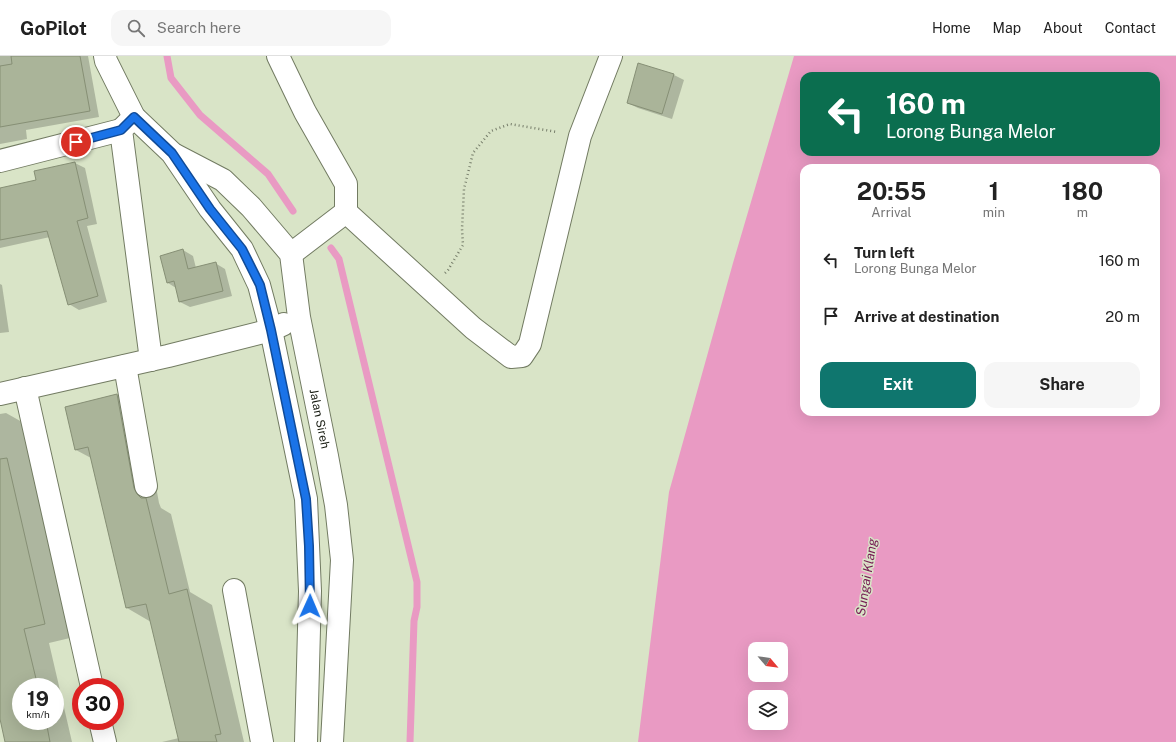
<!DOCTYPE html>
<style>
:root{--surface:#fff;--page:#f6f6f6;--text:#222;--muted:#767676;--line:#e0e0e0;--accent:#0f766e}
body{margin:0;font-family:"Public Sans",sans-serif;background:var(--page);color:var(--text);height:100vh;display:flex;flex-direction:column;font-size:15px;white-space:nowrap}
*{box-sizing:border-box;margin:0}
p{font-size:13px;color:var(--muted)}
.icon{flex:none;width:22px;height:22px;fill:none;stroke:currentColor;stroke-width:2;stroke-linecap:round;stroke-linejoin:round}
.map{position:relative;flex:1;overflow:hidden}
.details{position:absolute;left:800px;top:108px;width:360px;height:252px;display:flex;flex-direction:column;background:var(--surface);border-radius:12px;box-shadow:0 4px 16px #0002}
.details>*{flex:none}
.banner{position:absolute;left:800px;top:16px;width:360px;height:84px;border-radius:12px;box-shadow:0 4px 16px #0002;background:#0b6e4f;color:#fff;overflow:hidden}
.needle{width:26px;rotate:119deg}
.buttons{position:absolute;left:748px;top:586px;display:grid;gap:8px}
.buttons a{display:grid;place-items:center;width:40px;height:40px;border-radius:8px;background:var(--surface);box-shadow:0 4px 16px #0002;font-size:20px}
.speed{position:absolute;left:12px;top:622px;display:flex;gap:8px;font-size:20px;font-weight:700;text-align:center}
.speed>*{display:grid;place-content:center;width:52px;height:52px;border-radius:50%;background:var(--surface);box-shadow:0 4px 16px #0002;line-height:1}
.speed small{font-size:10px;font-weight:400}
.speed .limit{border:6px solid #d22;background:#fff;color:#111}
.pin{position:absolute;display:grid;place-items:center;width:34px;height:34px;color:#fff;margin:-17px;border:2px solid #fff;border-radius:50%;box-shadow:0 1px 4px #0007}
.me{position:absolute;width:44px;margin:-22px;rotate:1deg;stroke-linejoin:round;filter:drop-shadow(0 0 3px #0008)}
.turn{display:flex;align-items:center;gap:14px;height:84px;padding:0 20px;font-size:18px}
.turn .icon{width:52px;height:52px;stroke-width:2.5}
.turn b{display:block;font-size:28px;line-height:34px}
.eta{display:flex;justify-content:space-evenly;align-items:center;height:68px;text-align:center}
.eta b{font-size:24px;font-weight:700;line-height:28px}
.action{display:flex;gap:8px;margin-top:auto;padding:8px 20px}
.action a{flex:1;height:46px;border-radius:12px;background:var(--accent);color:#fff;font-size:16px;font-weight:700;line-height:46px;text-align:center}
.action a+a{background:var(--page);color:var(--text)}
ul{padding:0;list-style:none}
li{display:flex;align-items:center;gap:12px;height:56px;padding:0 20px}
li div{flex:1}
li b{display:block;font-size:15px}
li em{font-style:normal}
header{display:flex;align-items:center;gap:24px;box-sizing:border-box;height:56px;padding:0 20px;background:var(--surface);border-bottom:1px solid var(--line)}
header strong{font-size:19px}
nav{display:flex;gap:22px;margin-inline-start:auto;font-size:14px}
.search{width:280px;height:36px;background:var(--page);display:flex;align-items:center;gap:10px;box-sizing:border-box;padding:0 14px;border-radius:12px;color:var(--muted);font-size:15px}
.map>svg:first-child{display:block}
</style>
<header>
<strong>GoPilot</strong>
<div class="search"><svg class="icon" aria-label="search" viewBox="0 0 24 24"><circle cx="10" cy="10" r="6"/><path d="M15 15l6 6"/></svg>Search here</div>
<nav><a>Home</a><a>Map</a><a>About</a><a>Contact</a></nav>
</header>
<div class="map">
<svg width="1176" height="686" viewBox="0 0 1176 686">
<rect width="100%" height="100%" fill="#d9e4c7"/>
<!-- water -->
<path fill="#e99ac3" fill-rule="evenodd" d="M 794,0 L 1176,0 L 1176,686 L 638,686 L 669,436 L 733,207 ZM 804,20 L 1156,20 L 1156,96 L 804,96 ZM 804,112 L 1156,112 L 1156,356 L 804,356 ZM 755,593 L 781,593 L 781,619 L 755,619 ZM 755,641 L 781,641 L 781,667 L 755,667 Z"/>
<!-- shadow -->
<g fill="#0003" fill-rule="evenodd">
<path d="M 0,0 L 88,0 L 99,61 L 26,74 L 27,83 L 0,88 Z"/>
<path d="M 674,19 L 684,24 L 672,63 L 638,52 L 628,47 Z"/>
<path d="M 75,107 L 85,112 L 97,168 L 87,170 L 107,246 L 79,254 L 69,248 L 50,181 L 0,192 L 0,133 L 37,125 Z"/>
<path d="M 183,194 L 193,200 L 196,212 L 215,207 L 225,213 L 232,240 L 190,251 L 180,246 L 176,232 L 168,227 Z"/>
<path d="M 0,228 L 2,229 L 9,276 L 0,277 Z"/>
<path d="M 117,339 L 142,353 L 159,447 L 161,452 L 171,458 L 190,536 L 212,549 L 244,686 L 162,686 L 179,682 L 151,566 L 127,552 L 91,402 L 76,394 Z"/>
<path d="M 6,357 L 31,371 L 42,417 L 33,419 L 70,582 L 49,587 L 72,686 L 6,686 L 0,659 L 0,358 ZM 21,631 L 55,631 L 55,665 L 21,665 Z"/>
</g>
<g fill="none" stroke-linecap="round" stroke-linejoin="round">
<!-- stream -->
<g stroke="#e99ac3" stroke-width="7">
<path d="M 167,0 L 171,22 L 200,59 L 268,118 L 293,155"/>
<path d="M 331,192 L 339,203 L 417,526 L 417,551 L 414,565 L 410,686"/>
</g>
</g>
<!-- building -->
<g fill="#aab499" stroke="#868f75">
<path d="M 11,0 L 80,0 L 90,55 L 0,71 L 0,10 L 12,8 Z"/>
<path d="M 638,7 L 674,18 L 662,58 L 627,47 Z"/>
<path d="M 75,106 L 88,162 L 77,165 L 98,240 L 68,249 L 47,175 L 0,184 L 0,132 L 36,124 L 34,115 Z"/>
<path d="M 183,193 L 188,213 L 216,206 L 223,235 L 179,246 L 174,225 L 167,227 L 160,200 Z"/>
<path d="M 117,338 L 134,432 L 137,438 L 141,442 L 146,442 L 169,538 L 187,533 L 221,678 L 215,679 L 217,686 L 179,686 L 146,548 L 126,552 L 88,391 L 75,394 L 65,351 Z"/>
<path d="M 7,402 L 45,568 L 24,573 L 38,631 L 21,631 L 21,665 L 46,665 L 50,686 L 5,686 L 0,663 L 0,403 Z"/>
</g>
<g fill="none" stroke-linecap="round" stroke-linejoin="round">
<!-- minor casing -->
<g stroke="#727b62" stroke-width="24">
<g id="minor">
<path d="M 105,0 L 106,5 L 134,61 L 172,97 L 210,153 L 242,193 L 259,229 L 271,274 L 306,443 L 310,535 L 306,686"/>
<path d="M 278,0 L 305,56 L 346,128 L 346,156 L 291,198"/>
<path d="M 134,61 L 121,74 L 151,304"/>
<path id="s1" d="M 175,99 L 223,124 L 251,151 L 291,198 L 299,261 L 327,400 L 336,449 L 342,504 L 332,686"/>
<path d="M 0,105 L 121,74"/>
<path d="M 346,156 L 473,272 L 511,301 L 522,300 L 530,288 L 580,80 L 611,0"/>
<path d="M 125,310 L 146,430"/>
<path d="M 25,332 L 92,631"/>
<path d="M 0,338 L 168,300 L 271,274 L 284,268"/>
<path d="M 234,534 L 262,686"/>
<path d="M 100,665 L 105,686"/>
</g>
</g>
<!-- path -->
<path stroke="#767d6a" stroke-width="2.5" stroke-dasharray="1 3" stroke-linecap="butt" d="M 445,217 L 448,214 L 463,189 L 462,173 L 464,133 L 473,97 L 491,75 L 510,68 L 557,76"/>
<!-- minor -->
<use href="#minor" stroke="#fff" stroke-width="22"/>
</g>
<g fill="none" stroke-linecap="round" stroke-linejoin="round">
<!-- route casing -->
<g stroke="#114b97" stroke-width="10">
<path id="route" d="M 76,86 L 121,74 L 134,61 L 172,97 L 210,153 L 242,193 L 260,229 L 271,274 L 306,443 L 309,490 L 310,550"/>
</g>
<!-- route -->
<use href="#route" stroke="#1a73e8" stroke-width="7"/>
</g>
<g text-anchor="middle" stroke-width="3" stroke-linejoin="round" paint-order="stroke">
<!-- street labels -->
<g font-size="12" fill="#191d13" stroke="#d9e4c7">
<text dy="4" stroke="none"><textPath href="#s1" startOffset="322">Jalan Sireh</textPath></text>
</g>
<!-- water labels -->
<g font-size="13" font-style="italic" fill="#751b53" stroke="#d9e4c7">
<text transform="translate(866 521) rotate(-81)" y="5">Sungai Klang</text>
</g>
</g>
</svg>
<div class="buttons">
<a><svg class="needle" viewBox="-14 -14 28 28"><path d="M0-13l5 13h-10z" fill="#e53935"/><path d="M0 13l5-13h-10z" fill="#767676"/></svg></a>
<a><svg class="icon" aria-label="layers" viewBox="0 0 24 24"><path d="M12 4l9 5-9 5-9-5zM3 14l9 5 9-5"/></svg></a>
</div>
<div class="speed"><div>19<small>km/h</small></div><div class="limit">30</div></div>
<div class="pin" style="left:76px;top:86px;background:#d93025"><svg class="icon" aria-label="arrive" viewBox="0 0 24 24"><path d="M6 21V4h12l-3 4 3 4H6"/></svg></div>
<svg class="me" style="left:310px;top:550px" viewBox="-20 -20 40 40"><path d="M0-17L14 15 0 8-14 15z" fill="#1a73e8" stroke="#fff" stroke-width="4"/></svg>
<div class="banner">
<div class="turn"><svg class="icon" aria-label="left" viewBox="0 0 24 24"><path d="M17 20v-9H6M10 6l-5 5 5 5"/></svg><div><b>160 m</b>Lorong Bunga Melor</div></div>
</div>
<section class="details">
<div class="eta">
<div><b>20:55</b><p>Arrival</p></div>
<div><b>1</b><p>min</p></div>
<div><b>180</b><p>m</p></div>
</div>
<ul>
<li><svg class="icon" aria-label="left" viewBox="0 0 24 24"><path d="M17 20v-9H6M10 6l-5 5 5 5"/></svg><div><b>Turn left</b><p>Lorong Bunga Melor</p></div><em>160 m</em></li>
<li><svg class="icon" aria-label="arrive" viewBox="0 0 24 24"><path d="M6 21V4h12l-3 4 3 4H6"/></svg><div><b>Arrive at destination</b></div><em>20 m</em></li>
</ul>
<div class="action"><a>Exit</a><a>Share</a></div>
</section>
</div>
